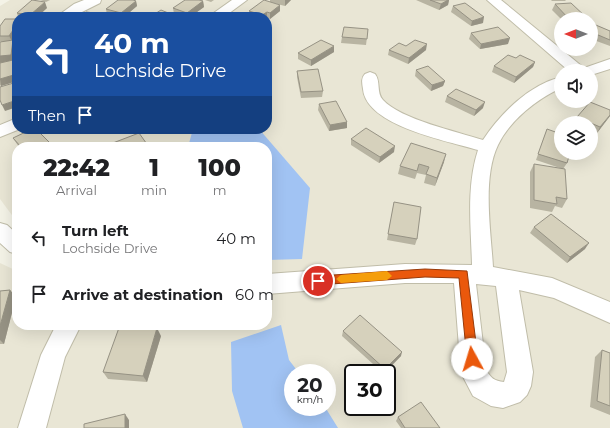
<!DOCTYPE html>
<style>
:root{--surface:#fff;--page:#f6f6f6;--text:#202124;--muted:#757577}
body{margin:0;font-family:Montserrat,sans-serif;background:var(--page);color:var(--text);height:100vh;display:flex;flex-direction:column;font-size:15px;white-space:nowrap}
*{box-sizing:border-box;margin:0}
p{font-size:13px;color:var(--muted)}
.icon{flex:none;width:22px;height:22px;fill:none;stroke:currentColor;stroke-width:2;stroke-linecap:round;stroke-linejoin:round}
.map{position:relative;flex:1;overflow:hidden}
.side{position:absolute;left:12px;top:142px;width:260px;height:188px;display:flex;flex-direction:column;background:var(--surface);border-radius:16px;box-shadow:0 4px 16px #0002}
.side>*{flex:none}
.top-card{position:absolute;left:12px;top:12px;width:260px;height:122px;border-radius:16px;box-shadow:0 4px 16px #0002;background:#1a4fa0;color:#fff;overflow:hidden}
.needle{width:26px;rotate:270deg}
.fabs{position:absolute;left:554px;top:12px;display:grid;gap:8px}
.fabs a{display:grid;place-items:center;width:44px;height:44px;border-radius:50%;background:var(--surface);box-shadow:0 4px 16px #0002;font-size:20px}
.speed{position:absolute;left:284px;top:364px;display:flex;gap:8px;font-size:20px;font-weight:700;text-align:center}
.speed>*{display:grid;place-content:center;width:52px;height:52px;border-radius:50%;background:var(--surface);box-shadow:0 4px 16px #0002;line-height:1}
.speed small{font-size:10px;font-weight:400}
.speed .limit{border:2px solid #111;border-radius:6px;background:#fff;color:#111}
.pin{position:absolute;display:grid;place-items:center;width:34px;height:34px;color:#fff;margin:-17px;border:2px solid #fff;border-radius:50%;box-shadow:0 1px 4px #0007}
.me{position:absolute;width:44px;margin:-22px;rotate:354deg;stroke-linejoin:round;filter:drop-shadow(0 0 3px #0008)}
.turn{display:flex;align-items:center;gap:14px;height:84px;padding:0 16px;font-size:18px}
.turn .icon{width:52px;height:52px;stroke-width:2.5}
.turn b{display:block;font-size:28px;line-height:34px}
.then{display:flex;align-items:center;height:38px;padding:0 16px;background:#0003;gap:8px;font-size:15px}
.eta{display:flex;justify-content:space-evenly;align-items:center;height:68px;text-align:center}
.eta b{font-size:24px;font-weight:800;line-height:28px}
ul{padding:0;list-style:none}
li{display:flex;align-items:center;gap:12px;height:56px;padding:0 16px}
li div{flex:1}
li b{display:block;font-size:15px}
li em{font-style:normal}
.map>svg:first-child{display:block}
</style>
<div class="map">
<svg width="610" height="428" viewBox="0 0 610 428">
<rect width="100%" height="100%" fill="#f4f3e7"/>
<!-- residential -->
<path fill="#e9e6d5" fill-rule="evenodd" d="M 10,0 L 610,0 L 610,428 L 0,428 L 0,263 L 17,271 L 17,325 L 267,325 L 267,147 L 17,147 L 17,222 L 0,199 L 0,6 ZM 17,17 L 267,17 L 267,129 L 17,129 ZM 561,19 L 591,19 L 591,49 L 561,49 ZM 561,71 L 591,71 L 591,101 L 561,101 ZM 561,123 L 591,123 L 591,153 L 561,153 ZM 293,373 L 327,373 L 327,407 L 293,407 ZM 353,373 L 387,373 L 387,407 L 353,407 Z"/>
<!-- water -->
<g fill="#a1c3f3">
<path d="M 193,129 L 259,129 L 310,188 L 302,259 L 267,260 L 267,147 L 188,147 Z"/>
<path d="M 281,325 L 289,360 L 299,373 L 293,373 L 293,407 L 325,407 L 338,428 L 243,428 L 232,391 L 231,342 Z"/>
</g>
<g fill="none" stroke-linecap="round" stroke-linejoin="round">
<!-- minor casing -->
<g stroke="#c0bda9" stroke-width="2">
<g id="minor">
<path d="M 84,0 L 101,0 L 100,3 L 72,17 L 56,17 L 74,4 Z"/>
<path d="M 232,0 L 247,0 L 224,17 L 208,17 Z"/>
<path d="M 487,0 L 501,0 L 584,68 L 610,59 L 610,69 L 591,75 L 591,71 L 569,71 Z"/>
<path d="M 370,72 L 375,74 C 381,81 376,93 383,100 C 400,119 458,132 483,140 C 501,113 529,85 561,77 L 561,88 C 537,99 510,120 498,145 C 482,178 491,232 493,267 L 552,278 L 610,302 L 610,323 L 554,298 L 519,290 L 533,372 L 531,386 L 527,395 L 520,402 L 503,408 L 491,406 L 473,396 L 461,373 L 454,283 L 405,283 L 267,294 L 267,274 L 405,264 L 472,265 C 471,227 466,187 478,150 C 448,141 366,126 363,89 C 362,83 361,78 365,74 ZM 476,284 L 496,286 L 507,372 L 504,382 C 494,381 491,378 486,370 Z"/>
<path d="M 17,118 L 17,129 L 20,129 L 0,137 L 0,125 Z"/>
<path d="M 0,223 L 7,225 L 17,234 L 17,254 L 10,252 L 0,243 Z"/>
<path d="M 56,325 L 81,325 L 65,357 L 46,428 L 18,428 L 41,355 Z"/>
</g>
</g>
<!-- minor -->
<use href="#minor" fill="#fff" fill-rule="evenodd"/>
</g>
<!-- wall -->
<g fill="#b8b4a2">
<path d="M 40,0 L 50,0 L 46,2 Z"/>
<path d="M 205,0 L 214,0 L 211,2 Z"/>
<path d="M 270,0 L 291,0 L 285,6 L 273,3 L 280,11 L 270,19 L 267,18 L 267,17 L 249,17 L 249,11 L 270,2 Z"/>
<path d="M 416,0 L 449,0 L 448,5 L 439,10 Z"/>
<path d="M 551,0 L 566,0 L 565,1 L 552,1 Z"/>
<path d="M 136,1 L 137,6 L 124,17 L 116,17 L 107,15 L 106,9 Z"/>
<path d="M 203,1 L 204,7 L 190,17 L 184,17 L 174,14 L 173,8 Z"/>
<path d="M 555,4 L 588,19 L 561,19 L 552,10 Z"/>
<path d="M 453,6 L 483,23 L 471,26 L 451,12 Z"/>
<path d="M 47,8 L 37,17 L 18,17 L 17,13 Z"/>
<path d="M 591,23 L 610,31 L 610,46 L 591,39 Z"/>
<path d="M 0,26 L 13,40 L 16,45 L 14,60 L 13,60 L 17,68 L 17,81 L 1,86 L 0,85 L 0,63 L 7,62 L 0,63 L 0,42 L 2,41 L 0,41 Z"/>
<path d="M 368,29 L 366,45 L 341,43 L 342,37 Z"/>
<path d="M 471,33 L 508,44 L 480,49 L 469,39 Z"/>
<path d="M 406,46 L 426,50 L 408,64 L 388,55 L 389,50 Z"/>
<path d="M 334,52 L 311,66 L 298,59 L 298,53 Z"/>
<path d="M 516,58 L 535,62 L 533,67 L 514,83 L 492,72 L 494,66 Z"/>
<path d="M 416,70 L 445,81 L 443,86 L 431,91 L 415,76 Z"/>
<path d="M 297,71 L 323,91 L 322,97 L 301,98 L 297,77 Z"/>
<path d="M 447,96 L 483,108 L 474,116 L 445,102 Z"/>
<path d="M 319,104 L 347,122 L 347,128 L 329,131 L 318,110 Z"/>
<path d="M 610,116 L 597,133 L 591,131 L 591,123 L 574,123 L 577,117 Z"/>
<path d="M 547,129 L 567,163 L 563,169 L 536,160 Z"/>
<path d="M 13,138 L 52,147 L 19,147 Z"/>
<path d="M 351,139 L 394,152 L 379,163 L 351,145 Z"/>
<path d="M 444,162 L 435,186 L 424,183 L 426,175 L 417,173 L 415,179 L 398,174 L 400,166 Z"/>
<path d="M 534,164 L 567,199 L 562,208 L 555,206 L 552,212 L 530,208 L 530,172 Z"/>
<path d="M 394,202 L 417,239 L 415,245 L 387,240 Z"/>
<path d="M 534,227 L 585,249 L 567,263 L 530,233 Z"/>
<path d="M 10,290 L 16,297 L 4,344 L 0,344 L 0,291 Z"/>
<path d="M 343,331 L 401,356 L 385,373 L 383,373 L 342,336 Z"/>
<path d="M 161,336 L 147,382 L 108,379 L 103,372 Z"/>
<path d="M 602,350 L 610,353 L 610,415 L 590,407 L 595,357 Z"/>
<path d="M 398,417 L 440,428 L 401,428 L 396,421 Z"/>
</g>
<!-- shaded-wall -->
<g fill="#969284">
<path d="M 285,0 L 291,0 L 285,6 Z"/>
<path d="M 448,0 L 449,0 L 448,5 L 439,10 L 441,4 Z"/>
<path d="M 136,1 L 137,6 L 124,17 L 122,17 L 121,13 Z"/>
<path d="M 203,1 L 204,7 L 190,17 L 188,17 L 187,13 Z"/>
<path d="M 45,2 L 47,8 L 37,17 L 31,17 L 30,15 Z"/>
<path d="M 280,5 L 280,11 L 270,19 L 270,13 Z"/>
<path d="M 267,12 L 267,18 L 262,17 L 262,15 Z"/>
<path d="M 484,17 L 483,23 L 471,26 L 472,21 Z"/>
<path d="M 17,24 L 17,34 L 13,40 L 16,45 L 14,60 L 13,60 L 17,69 L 13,60 L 0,63 L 0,56 L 12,41 L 9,36 Z"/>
<path d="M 510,38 L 508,44 L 480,49 L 481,44 Z"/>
<path d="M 427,44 L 426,50 L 408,64 L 409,58 Z"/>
<path d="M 334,46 L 334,52 L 311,66 L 311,60 Z"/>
<path d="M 535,62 L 533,67 L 514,83 L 516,77 Z"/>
<path d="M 17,74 L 17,81 L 1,86 L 0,79 Z"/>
<path d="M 445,81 L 443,86 L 431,91 L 432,85 Z"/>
<path d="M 17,100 L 17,107 L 5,111 L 2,105 Z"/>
<path d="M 485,102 L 483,108 L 474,116 L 476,110 Z"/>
<path d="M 610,115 L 610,116 L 597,133 L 600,127 Z"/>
<path d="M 347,122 L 347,128 L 329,131 L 330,125 Z"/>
<path d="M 51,144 L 52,147 L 46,147 Z"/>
<path d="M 395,146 L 394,152 L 379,163 L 380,157 Z"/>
<path d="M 446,154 L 444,162 L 435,186 L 437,178 Z"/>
<path d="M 589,243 L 585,249 L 567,263 L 570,257 Z"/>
<path d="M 10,290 L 16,297 L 4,344 L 0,340 L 0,326 Z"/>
<path d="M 157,328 L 161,336 L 147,382 L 143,376 Z"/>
<path d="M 402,352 L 401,356 L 384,373 L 385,369 Z"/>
<path d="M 125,414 L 129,420 L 129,428 L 125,428 Z"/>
</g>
<!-- building -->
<g fill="#d6d1bc" stroke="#969284">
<path d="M 32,0 L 45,2 L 30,15 L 17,13 Z"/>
<path d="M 118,0 L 133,0 L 136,1 L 121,13 L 106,9 Z"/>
<path d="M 185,0 L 199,0 L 203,1 L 187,13 L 173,8 Z"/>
<path d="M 264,0 L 280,5 L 270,13 L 267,12 L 262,15 L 249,11 Z"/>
<path d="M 430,0 L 448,0 L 441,4 Z"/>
<path d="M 465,3 L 484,17 L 472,21 L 453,6 Z"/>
<path d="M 571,3 L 588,19 L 569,19 L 555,4 Z"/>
<path d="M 161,10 L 178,17 L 150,17 Z"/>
<path d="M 86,12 L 103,14 L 100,17 L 81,17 Z"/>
<path d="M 238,13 L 248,17 L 233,17 Z"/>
<path d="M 5,19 L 17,19 L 17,24 L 9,36 L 0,36 L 0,26 Z"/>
<path d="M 591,23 L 610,31 L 610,40 L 591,32 Z"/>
<path d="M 344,27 L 368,29 L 367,39 L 342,37 Z"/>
<path d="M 498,27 L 510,38 L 481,44 L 471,33 Z"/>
<path d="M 13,40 L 11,55 L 0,56 L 0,42 Z"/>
<path d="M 321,40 L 334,46 L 311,60 L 298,53 Z"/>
<path d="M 415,40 L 427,44 L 409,58 L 389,50 L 399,43 L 406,46 Z"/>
<path d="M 508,55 L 516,58 L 520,55 L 535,62 L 516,77 L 494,66 Z"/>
<path d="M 13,60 L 17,69 L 17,74 L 0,79 L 0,63 Z"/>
<path d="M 428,66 L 445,81 L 432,85 L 416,70 Z"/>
<path d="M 318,69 L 323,91 L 301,92 L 297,71 Z"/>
<path d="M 17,82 L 17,100 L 2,105 L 0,100 L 0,87 Z"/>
<path d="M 456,89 L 485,102 L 476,110 L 447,96 Z"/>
<path d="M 336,101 L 347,122 L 330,125 L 319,104 Z"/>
<path d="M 590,102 L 610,110 L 610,115 L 600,127 L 577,117 Z"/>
<path d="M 366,128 L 395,146 L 380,157 L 351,139 Z"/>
<path d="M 32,129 L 36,129 L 51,144 L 46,147 L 21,147 L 13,138 Z"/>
<path d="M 547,129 L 561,134 L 561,153 L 570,153 L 567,163 L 538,154 Z"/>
<path d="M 139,133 L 149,147 L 106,147 L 105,146 Z"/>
<path d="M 411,143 L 446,154 L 437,178 L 426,174 L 429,167 L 419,164 L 417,171 L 400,166 Z"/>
<path d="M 534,164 L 565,169 L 567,199 L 556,197 L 557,204 L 534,200 Z"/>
<path d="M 394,202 L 421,207 L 417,239 L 388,234 Z"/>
<path d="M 551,214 L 589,243 L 570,257 L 534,227 Z"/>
<path d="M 10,290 L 0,326 L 0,291 Z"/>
<path d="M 360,315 L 402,352 L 385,369 L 343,331 Z"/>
<path d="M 120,325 L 157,328 L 143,376 L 103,372 Z"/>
<path d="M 602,350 L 610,353 L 610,406 L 597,401 Z"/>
<path d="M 421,402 L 440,428 L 405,428 L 398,417 Z"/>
<path d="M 125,414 L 125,428 L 84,428 L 84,424 Z"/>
</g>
<!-- route -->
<path fill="#ea580c" stroke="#983908" d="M 425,269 L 467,271 L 478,359 L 476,363 L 472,364 L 468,363 L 467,359 L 459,278 L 425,277 L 318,285 L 312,281 L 318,276 Z"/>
<!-- slow -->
<path fill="#f59e0b" d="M 387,271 L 392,276 L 387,280 L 341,283 L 336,279 L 341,275 Z"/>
</svg>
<div class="fabs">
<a><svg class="needle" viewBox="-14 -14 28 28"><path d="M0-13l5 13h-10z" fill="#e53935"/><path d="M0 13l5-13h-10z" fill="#757577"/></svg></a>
<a><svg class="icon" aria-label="sound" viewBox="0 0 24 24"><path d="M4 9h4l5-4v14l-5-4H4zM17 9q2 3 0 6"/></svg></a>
<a><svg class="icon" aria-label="layers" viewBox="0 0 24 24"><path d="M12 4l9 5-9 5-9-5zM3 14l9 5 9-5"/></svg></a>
</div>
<div class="speed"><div>20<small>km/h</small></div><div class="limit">30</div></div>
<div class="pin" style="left:318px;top:281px;background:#d93025"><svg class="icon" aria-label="arrive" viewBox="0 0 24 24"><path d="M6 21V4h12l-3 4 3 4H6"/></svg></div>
<svg class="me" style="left:472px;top:359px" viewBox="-20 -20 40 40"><circle r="19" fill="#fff"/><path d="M0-13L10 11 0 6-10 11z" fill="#ea580c"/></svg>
<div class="top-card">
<div class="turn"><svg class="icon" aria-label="left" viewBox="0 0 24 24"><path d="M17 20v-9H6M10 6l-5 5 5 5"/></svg><div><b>40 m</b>Lochside Drive</div></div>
<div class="then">Then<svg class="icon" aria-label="arrive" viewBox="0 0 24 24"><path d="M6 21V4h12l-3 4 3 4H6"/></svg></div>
</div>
<section class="side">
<div class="eta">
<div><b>22:42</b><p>Arrival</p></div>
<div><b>1</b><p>min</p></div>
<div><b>100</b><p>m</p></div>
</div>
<ul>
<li><svg class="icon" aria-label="left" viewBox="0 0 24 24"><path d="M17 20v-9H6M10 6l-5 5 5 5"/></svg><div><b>Turn left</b><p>Lochside Drive</p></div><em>40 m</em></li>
<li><svg class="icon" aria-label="arrive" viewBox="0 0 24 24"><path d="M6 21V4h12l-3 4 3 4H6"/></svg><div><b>Arrive at destination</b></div><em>60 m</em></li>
</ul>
</section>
</div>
